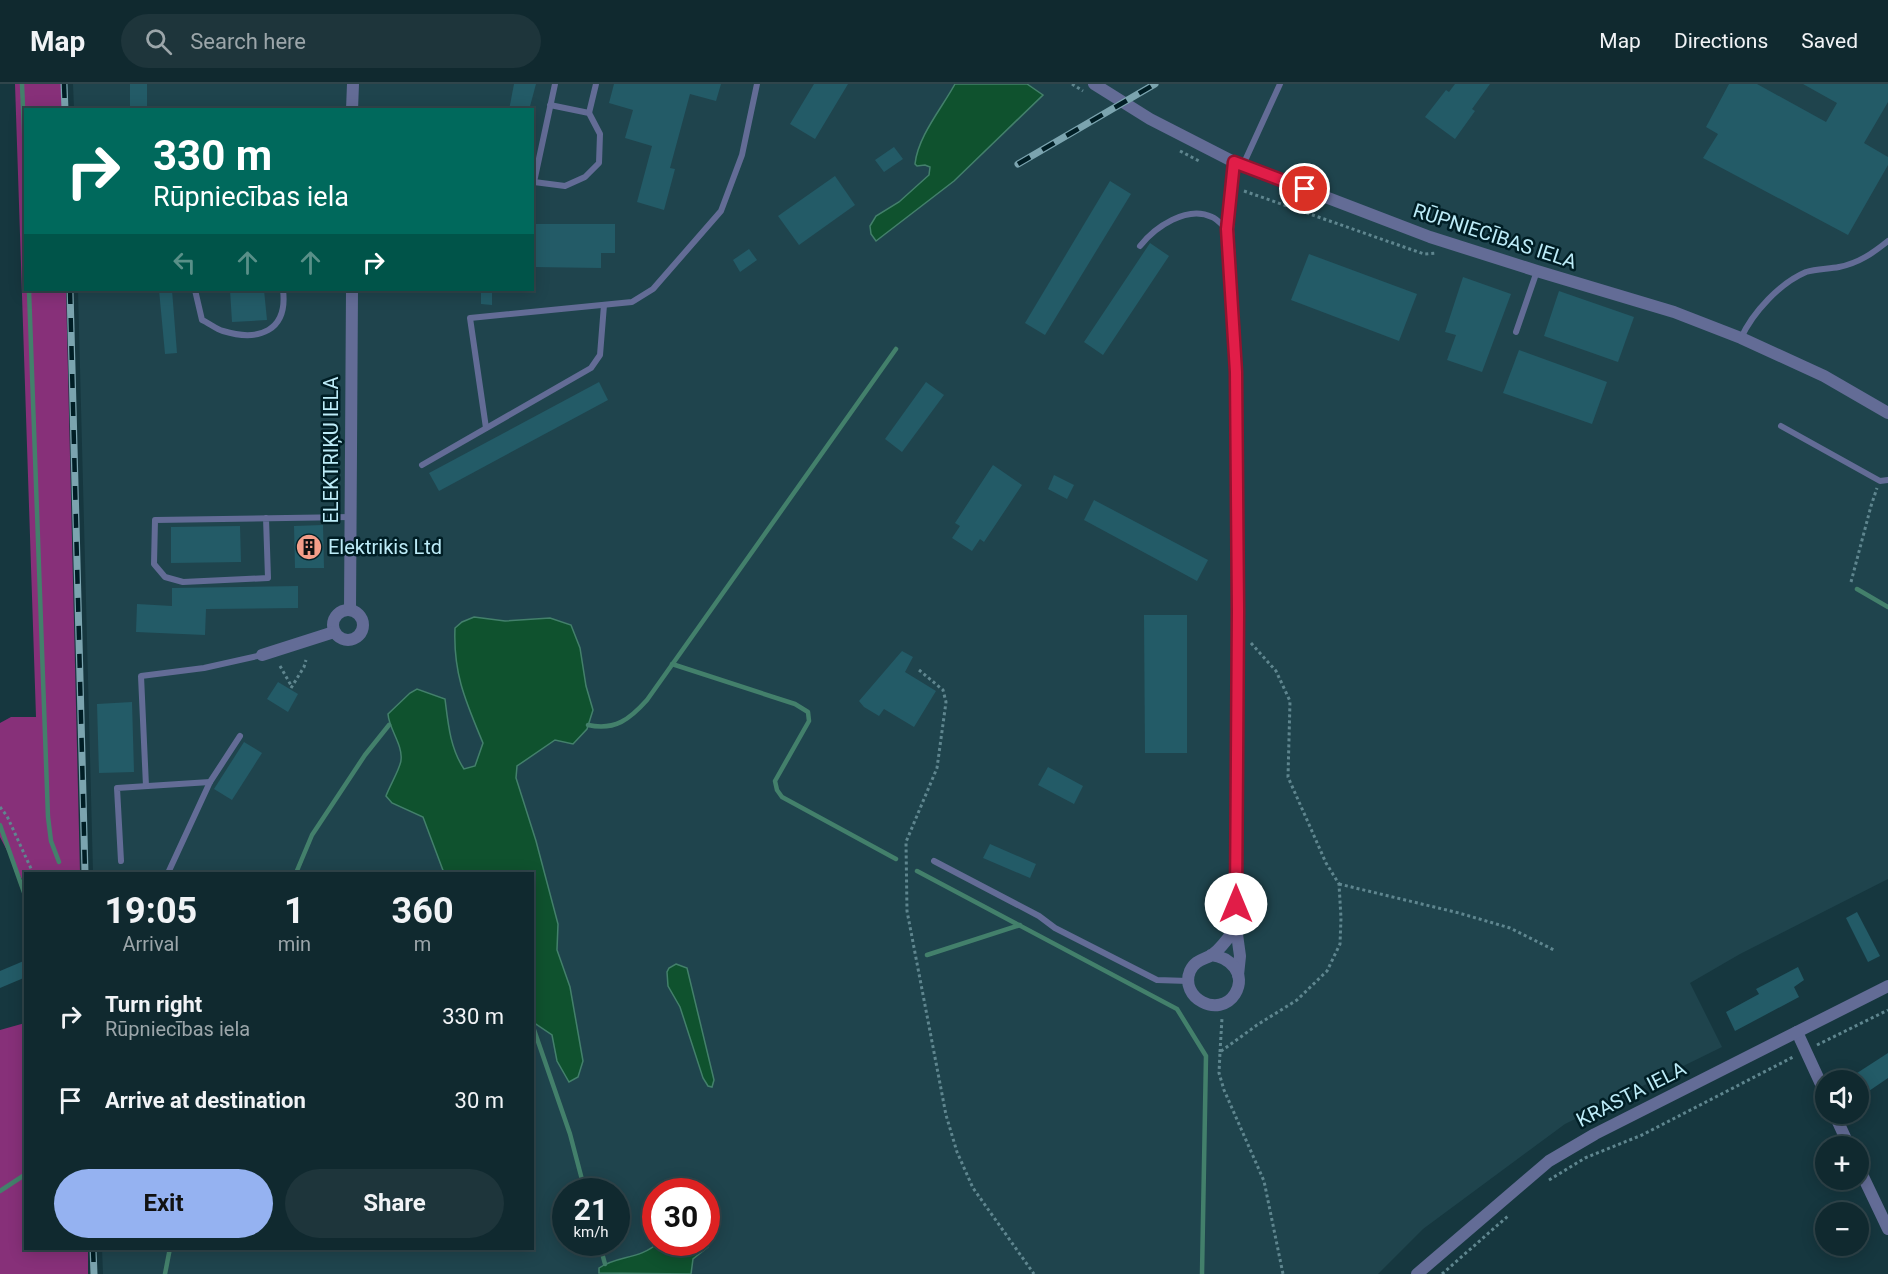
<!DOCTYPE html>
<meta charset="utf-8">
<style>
:root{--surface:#10292f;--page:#1e353b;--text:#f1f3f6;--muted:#9ca6aa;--line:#30454b;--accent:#95b2f1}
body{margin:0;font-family:Roboto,sans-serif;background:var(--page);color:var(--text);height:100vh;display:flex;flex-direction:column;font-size:22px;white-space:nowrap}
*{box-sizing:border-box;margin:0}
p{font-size:20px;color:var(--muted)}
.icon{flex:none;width:33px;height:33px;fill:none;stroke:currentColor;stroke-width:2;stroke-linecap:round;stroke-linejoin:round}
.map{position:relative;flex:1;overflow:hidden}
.drawer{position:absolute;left:24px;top:788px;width:510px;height:378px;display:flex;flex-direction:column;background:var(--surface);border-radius:0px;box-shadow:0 3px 15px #0003,0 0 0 2px var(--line)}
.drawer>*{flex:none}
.top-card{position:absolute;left:24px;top:24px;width:510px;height:183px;border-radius:0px;box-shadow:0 3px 15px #0003,0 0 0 2px var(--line);background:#00695c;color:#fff;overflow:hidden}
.buttons{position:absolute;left:1815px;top:986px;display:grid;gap:12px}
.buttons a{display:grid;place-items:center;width:54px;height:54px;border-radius:50%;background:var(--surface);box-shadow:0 3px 15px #0003,0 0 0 2px var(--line);font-size:30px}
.speed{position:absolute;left:552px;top:1094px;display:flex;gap:12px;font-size:30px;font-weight:700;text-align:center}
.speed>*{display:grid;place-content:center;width:78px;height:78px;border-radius:50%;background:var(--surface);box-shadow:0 3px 15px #0003,0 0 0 2px var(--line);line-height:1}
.speed small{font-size:15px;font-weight:400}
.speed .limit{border:9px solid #d22;background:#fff;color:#111}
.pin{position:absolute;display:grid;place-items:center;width:51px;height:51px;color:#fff;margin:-26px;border:3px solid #fff;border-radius:50%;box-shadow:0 2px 6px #0007}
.me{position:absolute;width:66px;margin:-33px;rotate:0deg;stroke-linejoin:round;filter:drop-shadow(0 0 4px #0008)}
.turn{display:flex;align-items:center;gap:21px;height:126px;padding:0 30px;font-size:27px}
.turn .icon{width:78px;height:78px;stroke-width:2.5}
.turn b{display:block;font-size:42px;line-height:51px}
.lanes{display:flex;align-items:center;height:57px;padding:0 30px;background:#0003;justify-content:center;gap:30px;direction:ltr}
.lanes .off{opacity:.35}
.eta{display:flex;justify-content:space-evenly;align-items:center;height:102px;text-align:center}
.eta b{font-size:36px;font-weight:700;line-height:42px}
.primary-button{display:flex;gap:12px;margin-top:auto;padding:12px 30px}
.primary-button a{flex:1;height:69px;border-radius:36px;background:var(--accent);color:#111;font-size:24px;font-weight:700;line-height:69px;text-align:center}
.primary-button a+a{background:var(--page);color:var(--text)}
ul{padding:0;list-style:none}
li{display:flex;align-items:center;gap:18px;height:84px;padding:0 30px}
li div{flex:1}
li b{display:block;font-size:22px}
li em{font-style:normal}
header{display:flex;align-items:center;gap:36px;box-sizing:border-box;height:84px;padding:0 30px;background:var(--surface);border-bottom:2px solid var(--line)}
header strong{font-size:28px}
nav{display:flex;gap:33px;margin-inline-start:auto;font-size:21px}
.search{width:420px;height:54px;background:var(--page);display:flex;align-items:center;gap:15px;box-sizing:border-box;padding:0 21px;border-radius:33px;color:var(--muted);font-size:22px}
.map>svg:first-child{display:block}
</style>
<header>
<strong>Map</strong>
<div class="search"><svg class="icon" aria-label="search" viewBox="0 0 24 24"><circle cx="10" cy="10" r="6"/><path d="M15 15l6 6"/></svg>Search here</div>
<nav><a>Map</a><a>Directions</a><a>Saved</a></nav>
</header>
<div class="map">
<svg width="1888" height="1190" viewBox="0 0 1888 1190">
<rect width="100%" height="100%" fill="#16373f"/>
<!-- built -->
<path fill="#1f444d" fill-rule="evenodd" d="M 73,0 L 1888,0 L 1888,795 L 1740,870 L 1690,899 L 1722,963 L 1565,1040 L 1423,1145 L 1378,1190 L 103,1190 L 102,1164 L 532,1164 L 532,789 L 93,789 L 78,206 L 532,206 L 532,26 L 74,25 ZM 566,1107 L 616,1107 L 616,1158 L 566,1158 ZM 656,1107 L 706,1107 L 706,1158 L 656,1158 Z"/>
<!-- green -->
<g fill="#873079">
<path d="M 15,0 L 61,0 L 62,25 L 26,26 L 26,206 L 66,206 L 80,789 L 26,789 L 25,801 L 0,753 L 0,639 L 11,633 L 36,633 Z"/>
<path d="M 25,939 L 26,1164 L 88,1164 L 88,1190 L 0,1190 L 0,946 Z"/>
</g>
<!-- water -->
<g fill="#0f522e" stroke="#43806b" stroke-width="1.5">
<path d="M 955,0 L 1027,0 L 1043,11 L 954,97 L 876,157 L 871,150 L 870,142 L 876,132 L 899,118 L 929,91 L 930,83 L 925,81 L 917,82 L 915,80 C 918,52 942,24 955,0 Z"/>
<path d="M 474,533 L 505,537 L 550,534 L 571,541 L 580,564 L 586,602 L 593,626 L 587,645 L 573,660 L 555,656 L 517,682 L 516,694 L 536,757 L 558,840 L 557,866 L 570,903 L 583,977 L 578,993 L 569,998 L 557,977 L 552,951 L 533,938 L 532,789 L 444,789 L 423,733 L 392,719 L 386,712 C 389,703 401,683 401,676 C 403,661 389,645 388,630 L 410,609 L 417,605 L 445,615 C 448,639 450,664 464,685 L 475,682 L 483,659 C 466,618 453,590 455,544 L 462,538 Z"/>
<path d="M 676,880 L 687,884 L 714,996 L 712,1003 L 708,1002 L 703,994 L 680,923 L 668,902 L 667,888 L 669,884 Z"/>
<path d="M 707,1151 L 708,1163 L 693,1175 L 691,1190 L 599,1189 L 599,1184 C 618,1171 640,1176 659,1158 L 706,1158 Z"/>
</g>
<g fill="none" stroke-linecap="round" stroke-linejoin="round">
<!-- stream -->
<g stroke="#43806b" stroke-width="4.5">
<path d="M 22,0 L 26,94"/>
<path d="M 29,206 L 48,733 L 51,757 L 59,778"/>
<path d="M 1857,505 L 1888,523"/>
<path d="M 672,580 L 795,620 L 808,628 L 809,637 L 775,697 L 777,706 L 782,713 L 896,775"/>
<path d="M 588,641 C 615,647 630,635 647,616 L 896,265"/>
<path d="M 0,741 L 26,814"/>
<path d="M 917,787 L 1177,925 L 1206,972 L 1202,1190"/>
<path d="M 296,789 L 312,751 L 365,671 L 389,641"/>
<path d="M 927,871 L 1020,841"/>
<path d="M 532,940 L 570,1050 L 585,1107"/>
<path d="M 0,1107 L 26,1090"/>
<path d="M 599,1158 L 605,1180"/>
<path d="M 165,1190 L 170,1164"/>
</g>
</g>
<!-- building -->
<g fill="#235b67">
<rect x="130" y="0" width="17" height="26"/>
<path d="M 514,0 L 536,0 L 529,26 L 509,26 Z"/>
<path d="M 614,0 L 721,0 L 716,17 L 690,10 L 670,84 L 675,85 L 664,126 L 637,118 L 652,62 L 625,54 L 633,26 L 609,19 Z"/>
<path d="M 814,0 L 848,0 L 815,55 L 790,40 Z"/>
<path d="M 1455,0 L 1490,0 L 1472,25 L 1475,27 L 1455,55 L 1425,33 L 1446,6 L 1449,8 Z"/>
<path d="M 1729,0 L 1757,0 L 1826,38 L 1837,19 L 1803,0 L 1888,0 L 1888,18 L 1864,59 L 1888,73 L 1888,81 L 1848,151 L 1703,74 L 1718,50 L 1706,43 Z"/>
<path d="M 894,63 L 903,75 L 884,88 L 875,76 Z"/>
<path d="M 835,92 L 855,121 L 799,161 L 778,132 Z"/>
<path d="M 1110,97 L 1131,110 L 1045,251 L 1025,239 Z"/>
<path d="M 532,140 L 615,140 L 615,169 L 601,169 L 601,184 L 533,183 Z"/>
<path d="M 1150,159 L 1169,172 L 1103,271 L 1084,258 Z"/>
<path d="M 749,165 L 757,176 L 740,188 L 733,176 Z"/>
<path d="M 1309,170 L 1417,210 L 1399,257 L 1291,216 Z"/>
<path d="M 1463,193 L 1511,210 L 1482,288 L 1447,276 L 1456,251 L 1445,248 Z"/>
<path d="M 159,206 L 172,206 L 177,269 L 165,270 Z"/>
<path d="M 230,206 L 264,206 L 267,236 L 232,238 Z"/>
<path d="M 481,206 L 492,206 L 492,221 L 481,220 Z"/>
<path d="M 1559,207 L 1634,233 L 1618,278 L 1544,252 Z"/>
<path d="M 1519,266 L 1607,298 L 1592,340 L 1503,309 Z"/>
<path d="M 599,298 L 608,316 L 439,407 L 429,389 Z"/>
<path d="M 926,298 L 944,311 L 902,368 L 885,355 Z"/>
<path d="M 993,381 L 1022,401 L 984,458 L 980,455 L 972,467 L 952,454 L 960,442 L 955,439 Z"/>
<path d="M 1054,391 L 1074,401 L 1067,415 L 1048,405 Z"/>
<path d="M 1094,416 L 1208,476 L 1197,497 L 1084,436 Z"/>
<path d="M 323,441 L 324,484 L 295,484 L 294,442 Z"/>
<path d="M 240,442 L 241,478 L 171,479 L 171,443 Z"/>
<path d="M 298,502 L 298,524 L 206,525 L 205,551 L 136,548 L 137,520 L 172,522 L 172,504 Z"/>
<path d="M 1144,531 L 1187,531 L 1187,669 L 1145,669 Z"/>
<path d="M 902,567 L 913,573 L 905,588 L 936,607 L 914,643 L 884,625 L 879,632 L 864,623 L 859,617 Z"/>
<path d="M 278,598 L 298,610 L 288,628 L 267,615 Z"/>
<path d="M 132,618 L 134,688 L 99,689 L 97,620 Z"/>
<path d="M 244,658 L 262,669 L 232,716 L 214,705 Z"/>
<path d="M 1048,683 L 1083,702 L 1074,720 L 1038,701 Z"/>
<path d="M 990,760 L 1036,780 L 1030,794 L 983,774 Z"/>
<path d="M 1857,828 L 1880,872 L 1868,878 L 1846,834 Z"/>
<path d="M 26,876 L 26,893 L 0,904 L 0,887 Z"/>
<path d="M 1798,883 L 1804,896 L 1794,903 L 1799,913 L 1735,947 L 1726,928 L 1759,910 L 1756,905 Z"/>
<path d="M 1888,969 L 1888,994 L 1866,1009 L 1854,991 Z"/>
</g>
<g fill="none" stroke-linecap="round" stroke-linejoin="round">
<!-- path -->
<g stroke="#5f868f" stroke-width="3" stroke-dasharray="3 3" stroke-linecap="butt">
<path d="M 1072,0 L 1083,7"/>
<path d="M 1180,67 L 1201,78"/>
<path d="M 1244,107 L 1424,170 L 1436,169"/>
<path d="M 1851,498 L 1871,422 L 1877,404"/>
<path d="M 1251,559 L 1276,587 L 1290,617 L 1288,693 L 1326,779 L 1339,800 L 1341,834 L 1340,860 L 1327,887 L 1297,916 L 1257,941 L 1220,968 L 1219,989 L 1224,1006 L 1264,1097 L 1283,1190"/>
<path d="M 280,582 L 292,603"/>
<path d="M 919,586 L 943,606 L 946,618 L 937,684 L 906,758 L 907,827 L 946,1031 L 957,1068 L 973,1104 L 1034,1190"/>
<path d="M 291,604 L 304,583 L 306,576"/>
<path d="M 0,723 L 7,732 L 33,789"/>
<path d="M 1339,800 L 1459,829 L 1510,844 L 1554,866"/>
<path d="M 1817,961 L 1888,926"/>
<path d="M 1220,968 L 1222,934"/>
<path d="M 1549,1096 L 1585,1074 L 1642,1051 L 1795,972"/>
<path d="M 1442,1190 L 1508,1132"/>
</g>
<!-- service -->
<g stroke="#636c96" stroke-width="6">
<path d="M 550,21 L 589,29 L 600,50 L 599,79 L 585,93 L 565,102 L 534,98 L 555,0"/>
<path d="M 589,29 L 596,0"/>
<path d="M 1243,81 L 1280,0"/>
<path d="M 1140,162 C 1155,143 1187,121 1212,133 C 1217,135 1222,141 1227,145"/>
<path d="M 195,206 L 202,236 C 209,239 216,245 223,247 C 259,258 288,247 283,206"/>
<path d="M 1516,248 L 1537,187"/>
<path d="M 1741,254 C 1753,228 1780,199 1806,188 C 1816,185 1828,185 1839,183 C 1859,179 1873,169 1888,157"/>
<path d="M 1781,342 L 1880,397 L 1888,396"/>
<path d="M 486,344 L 470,234 L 632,218 L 653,205 L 721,127 L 742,71 L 757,0"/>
<path d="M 422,381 L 591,284 L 600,271 L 604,221"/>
<path d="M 266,434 L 268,494 L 183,498 L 165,493 L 154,480 L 155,436 L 351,433"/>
<path d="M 146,702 L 141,592 L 204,584 L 262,571"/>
<path d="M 121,777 L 117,704 L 210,698"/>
<path d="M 934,777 L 1039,832 L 1055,844 L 1157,896 L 1188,897"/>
<path d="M 168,789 L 210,698 L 240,652"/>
</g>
<!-- minor -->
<g stroke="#636c96" stroke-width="12">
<path d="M 1094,0 L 1150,35 L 1234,78 L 1430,153 L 1537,187 L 1674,228 L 1741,254 L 1824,292 L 1888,329"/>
<path d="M 352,26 L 353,0"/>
<path d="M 1234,78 L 1228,145 L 1236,288 L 1238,527 L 1236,843 L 1240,872 L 1238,891"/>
<circle cx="348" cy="541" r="15"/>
<path d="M 350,526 L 352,206"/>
<path d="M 262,571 L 334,548"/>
<path d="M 1211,871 C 1230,873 1247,890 1235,910 C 1219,935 1179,914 1190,887 C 1195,876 1203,876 1212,871 C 1222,864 1229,853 1236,843"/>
<path d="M 1797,948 L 1826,1011"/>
<path d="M 1834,1029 L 1849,1062"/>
<path d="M 1858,1082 L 1888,1145"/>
<path d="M 1417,1190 L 1549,1077 L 1595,1050 L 1888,902"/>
</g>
<!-- rail casing -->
<g stroke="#7ba4af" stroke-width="7">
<g id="rail">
<path d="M 64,0 L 65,26"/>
<path d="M 1018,80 L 1155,0"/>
<path d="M 70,206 L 85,789"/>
<path d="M 93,1164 L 94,1190"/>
</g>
</g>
<!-- rail -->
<use href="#rail" stroke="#001e25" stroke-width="4.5" stroke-dasharray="14" stroke-linecap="butt"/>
</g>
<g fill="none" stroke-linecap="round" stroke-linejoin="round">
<!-- route casing -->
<g stroke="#92132f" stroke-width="15">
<path id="route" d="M 1236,820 L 1238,527 L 1236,288 L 1227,145 L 1234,78 L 1305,105"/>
</g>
<!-- route -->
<use href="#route" stroke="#e11d48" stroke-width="10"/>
</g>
<!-- icons -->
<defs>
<g id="building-disc" transform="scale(1.35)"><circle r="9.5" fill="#f49e89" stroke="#001e25"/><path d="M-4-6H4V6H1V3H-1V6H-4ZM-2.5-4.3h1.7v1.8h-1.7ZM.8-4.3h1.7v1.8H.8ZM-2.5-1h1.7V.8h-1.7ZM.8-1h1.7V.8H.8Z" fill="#111"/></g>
</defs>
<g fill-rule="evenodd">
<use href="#building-disc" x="309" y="463"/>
</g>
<g text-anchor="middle" stroke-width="5" stroke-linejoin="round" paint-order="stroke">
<!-- street labels -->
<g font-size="20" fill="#bdecf8" stroke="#001e25">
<text transform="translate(1495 152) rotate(18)" y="7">RŪPNIECĪBAS IELA</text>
<text transform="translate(331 366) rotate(-90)" y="7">ELEKTRIĶU IELA</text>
<text transform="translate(1631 1010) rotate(-27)" y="7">KRASTA IELA</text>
</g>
<!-- poi labels -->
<g font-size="20" fill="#bdecf8" stroke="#001e25" text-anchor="start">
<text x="328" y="470">Elektrikis Ltd</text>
</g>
</g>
</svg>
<div class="buttons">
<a><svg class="icon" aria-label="sound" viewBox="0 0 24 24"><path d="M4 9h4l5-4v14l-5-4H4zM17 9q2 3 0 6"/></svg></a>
<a>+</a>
<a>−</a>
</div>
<div class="speed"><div>21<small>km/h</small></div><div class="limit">30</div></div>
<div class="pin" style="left:1305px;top:105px;background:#d93025"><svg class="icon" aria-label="arrive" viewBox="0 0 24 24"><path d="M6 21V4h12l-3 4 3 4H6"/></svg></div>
<svg class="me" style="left:1236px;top:820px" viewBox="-20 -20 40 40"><circle r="19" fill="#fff"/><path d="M0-13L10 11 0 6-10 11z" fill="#e11d48"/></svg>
<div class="top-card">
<div class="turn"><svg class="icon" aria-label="right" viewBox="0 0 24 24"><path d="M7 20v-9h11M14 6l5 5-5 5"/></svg><div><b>330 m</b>Rūpniecības iela</div></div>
<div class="lanes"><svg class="icon off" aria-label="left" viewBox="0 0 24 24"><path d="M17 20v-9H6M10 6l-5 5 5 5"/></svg><svg class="icon off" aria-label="ahead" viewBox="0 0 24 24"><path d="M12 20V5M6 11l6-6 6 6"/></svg><svg class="icon off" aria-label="ahead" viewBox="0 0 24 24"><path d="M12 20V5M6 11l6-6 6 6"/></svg><svg class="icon" aria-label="right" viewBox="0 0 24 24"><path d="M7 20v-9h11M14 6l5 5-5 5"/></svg></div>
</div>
<section class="drawer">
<div class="eta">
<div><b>19:05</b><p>Arrival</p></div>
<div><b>1</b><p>min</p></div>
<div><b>360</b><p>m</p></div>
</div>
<ul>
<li><svg class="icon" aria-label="right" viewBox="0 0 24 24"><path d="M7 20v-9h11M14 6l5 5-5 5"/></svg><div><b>Turn right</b><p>Rūpniecības iela</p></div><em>330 m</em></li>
<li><svg class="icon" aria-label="arrive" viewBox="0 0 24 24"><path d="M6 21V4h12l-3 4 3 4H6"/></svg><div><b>Arrive at destination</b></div><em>30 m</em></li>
</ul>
<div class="primary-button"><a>Exit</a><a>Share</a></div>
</section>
</div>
